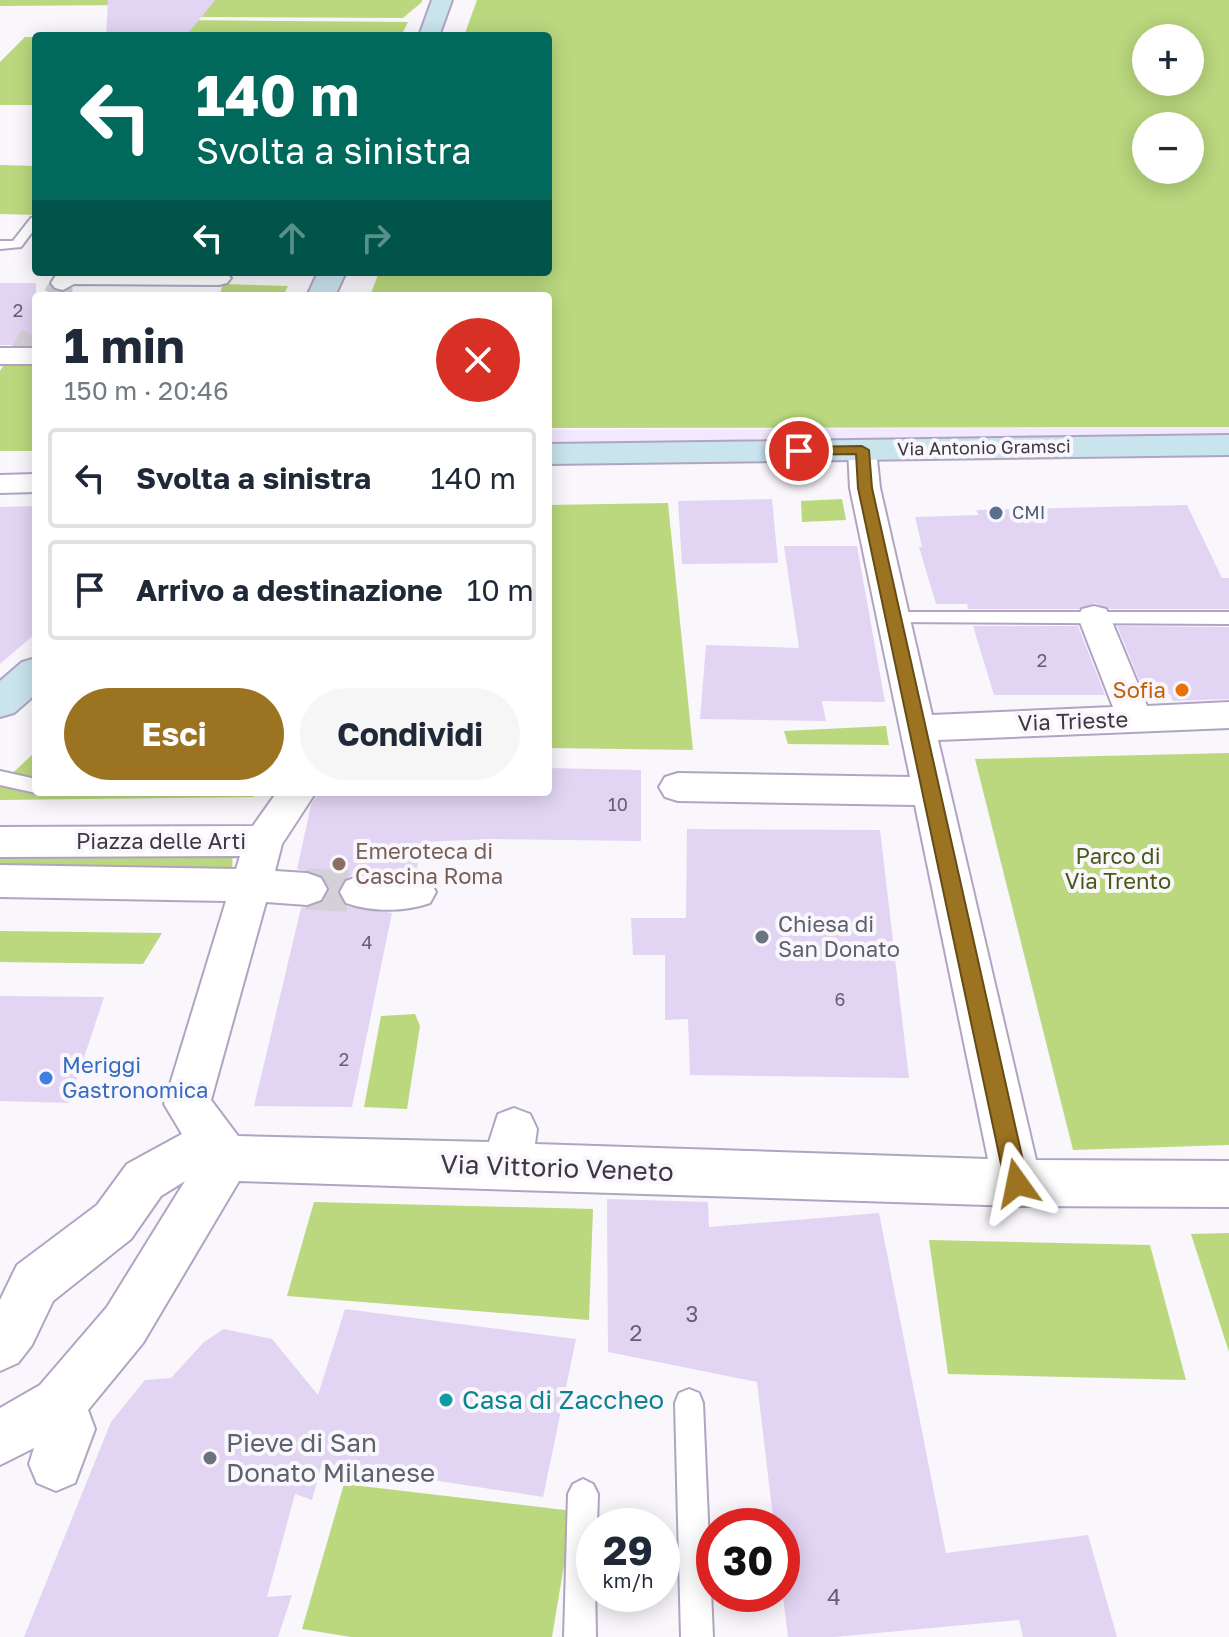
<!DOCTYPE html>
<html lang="it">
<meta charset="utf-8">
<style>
:root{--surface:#fff;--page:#f6f6f7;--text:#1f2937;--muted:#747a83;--line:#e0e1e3;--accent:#9c7320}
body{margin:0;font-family:"Golos Text",sans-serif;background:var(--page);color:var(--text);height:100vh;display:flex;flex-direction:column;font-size:30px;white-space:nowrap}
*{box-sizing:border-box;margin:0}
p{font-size:26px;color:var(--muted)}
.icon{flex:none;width:44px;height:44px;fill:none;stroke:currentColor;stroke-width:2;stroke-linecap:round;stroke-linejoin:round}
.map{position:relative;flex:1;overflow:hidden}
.panel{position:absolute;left:32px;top:292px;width:520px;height:504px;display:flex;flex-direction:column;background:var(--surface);border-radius:8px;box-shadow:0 4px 20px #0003}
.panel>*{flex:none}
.hud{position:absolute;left:32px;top:32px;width:520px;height:244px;border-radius:8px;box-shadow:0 4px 20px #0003;background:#00695c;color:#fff;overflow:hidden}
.fabs{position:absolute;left:1132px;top:24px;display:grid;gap:16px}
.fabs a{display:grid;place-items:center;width:72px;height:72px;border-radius:50%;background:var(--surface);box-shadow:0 4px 20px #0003;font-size:40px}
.speed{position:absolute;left:576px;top:1508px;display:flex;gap:16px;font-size:40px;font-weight:700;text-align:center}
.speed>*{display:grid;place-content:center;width:104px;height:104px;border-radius:50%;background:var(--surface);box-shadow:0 4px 20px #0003;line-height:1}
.speed small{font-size:20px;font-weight:400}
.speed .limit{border:12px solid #d22;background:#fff;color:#111}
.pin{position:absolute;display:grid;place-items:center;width:68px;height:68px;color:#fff;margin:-34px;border:4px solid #fff;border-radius:50%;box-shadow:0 2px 8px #0007}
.me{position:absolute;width:88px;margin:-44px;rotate:348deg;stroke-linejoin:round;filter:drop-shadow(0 0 6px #0008)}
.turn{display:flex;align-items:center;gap:28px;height:168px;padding:0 32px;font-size:36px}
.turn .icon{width:104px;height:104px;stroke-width:2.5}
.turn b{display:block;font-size:56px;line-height:68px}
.lanes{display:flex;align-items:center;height:76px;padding:0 32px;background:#0003;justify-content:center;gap:40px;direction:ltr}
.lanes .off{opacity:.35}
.round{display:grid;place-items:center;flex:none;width:84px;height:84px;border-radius:42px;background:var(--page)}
.summary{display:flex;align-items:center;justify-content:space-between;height:136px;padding:0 32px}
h1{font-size:48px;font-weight:700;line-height:60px}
.action{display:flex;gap:16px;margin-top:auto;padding:16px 32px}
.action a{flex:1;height:92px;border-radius:48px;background:var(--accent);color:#fff;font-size:32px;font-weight:700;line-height:92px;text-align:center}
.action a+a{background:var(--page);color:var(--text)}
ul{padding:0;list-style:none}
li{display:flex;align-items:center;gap:24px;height:100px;margin:0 16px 12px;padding:0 16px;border:4px solid var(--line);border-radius:8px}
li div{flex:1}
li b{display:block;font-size:30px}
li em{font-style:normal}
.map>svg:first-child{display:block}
</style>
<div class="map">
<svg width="1229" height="1637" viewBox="0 0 1229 1637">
<rect width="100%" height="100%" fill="#f9f6fc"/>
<!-- built -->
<path fill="#f2e8ff" d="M 1229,427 L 1229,456 L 548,461 L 548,430 Z"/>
<!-- green -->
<g fill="#bbd87e" fill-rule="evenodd">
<path d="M 0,0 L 124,0 L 126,5 L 0,6 Z"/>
<path d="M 155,0 L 422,0 L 422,2 L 403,18 L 181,17 Z"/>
<path d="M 477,0 L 1229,0 L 1229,427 L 548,428 L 548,296 L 370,296 L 379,272 L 548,272 L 548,36 L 464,36 ZM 1146,38 L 1190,38 L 1190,82 L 1146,82 ZM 1146,126 L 1190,126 L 1190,170 L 1146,170 Z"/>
<path d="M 174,20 L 408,22 L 401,36 L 201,36 L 203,32 L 139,31 Z"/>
<path d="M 25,37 L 36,37 L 36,105 L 0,105 L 0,62 Z"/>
<path d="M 0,165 L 36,166 L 36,215 L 0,214 Z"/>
<path d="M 223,284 L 288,286 L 283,296 L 196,296 L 220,294 Z"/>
<path d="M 0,361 L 36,361 L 36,451 L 0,451 L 0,371 L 3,366 Z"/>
<path d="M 842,499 L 846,520 L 802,522 L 801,501 Z"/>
<path d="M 668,503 L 693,750 L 548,748 L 548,505 Z"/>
<path d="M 886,726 L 889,745 L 788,744 L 784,731 Z"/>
<path d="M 36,751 L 36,792 L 260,792 L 253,797 L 0,800 L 0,785 Z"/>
<path d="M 1229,753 L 1229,1145 L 1073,1150 L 975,759 Z"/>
<path d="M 233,847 L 232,874 L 0,874 L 0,850 Z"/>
<path d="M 0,931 L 162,933 L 143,964 L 0,962 Z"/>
<path d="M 415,1014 L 420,1026 L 407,1109 L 364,1107 L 381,1016 Z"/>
<path d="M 314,1202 L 593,1209 L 589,1320 L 287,1296 Z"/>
<path d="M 1229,1233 L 1229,1352 L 1191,1234 Z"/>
<path d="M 929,1240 L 1150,1245 L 1186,1380 L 948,1374 Z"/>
<path d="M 344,1484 L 573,1511 L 552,1637 L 351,1637 L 302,1629 Z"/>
</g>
<!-- building -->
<g fill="#e2d5f4">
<path d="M 108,0 L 215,0 L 186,36 L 106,36 Z"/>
<rect x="0" y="283" width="36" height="62"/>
<path d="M 772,499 L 778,563 L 682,564 L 678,501 Z"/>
<path d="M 1187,505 L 1222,578 L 1229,578 L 1229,609 L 1109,609 L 1095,603 L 1079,609 L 968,609 L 967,604 L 936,604 L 919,547 L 922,547 L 915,517 L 979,515 L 976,510 Z"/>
<path d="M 36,506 L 36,633 L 0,664 L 0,507 Z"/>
<path d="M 784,546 L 857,546 L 885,702 L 822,701 L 826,721 L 700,719 L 706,645 L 799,648 Z"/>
<path d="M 973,626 L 1078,626 L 1105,695 L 994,695 Z"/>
<path d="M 1117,626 L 1229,627 L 1229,699 L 1173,701 L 1170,694 L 1145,694 Z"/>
<path d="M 548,768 L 641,770 L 641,841 L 492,839 L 422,842 L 416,873 L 360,873 L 345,878 L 337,893 L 345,906 L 392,913 L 352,1107 L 254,1106 L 301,908 L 322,903 L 330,890 L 322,875 L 297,869 L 311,805 L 319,792 L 548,792 Z"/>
<path d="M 687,829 L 880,830 L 909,1078 L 690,1075 L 688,1019 L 665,1020 L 665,955 L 633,955 L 631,918 L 686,918 Z"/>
<path d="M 0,996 L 104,997 L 69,1103 L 0,1101 Z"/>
<path d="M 607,1199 L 708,1202 L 709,1227 L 879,1213 L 946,1553 L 1088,1535 L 1117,1637 L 1023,1637 L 1019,1620 L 834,1637 L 788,1637 L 782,1589 L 782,1526 L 774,1526 L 757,1382 L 608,1352 Z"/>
<path d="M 345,1309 L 576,1339 L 543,1497 L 322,1463 L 312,1500 L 295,1494 L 267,1597 L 292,1595 L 278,1637 L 24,1637 L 111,1422 L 145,1380 L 171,1378 L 204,1342 L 224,1329 L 272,1339 L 318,1395 Z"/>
</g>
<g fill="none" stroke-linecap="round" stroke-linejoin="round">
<!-- street-tunnel-far1 -->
<g stroke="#d3d0d7" stroke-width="24" stroke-dasharray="24 12" stroke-linecap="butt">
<path d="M 55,296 L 63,283"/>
<path d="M 20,356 L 36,329"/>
</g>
<!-- street-tunnel -->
<path stroke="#d3d0d7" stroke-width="41" stroke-dasharray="41 20" stroke-linecap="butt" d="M 307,889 L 360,892"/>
<!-- lane casing -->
<g stroke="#b1a4c2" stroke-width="4">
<g id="lane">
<path d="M 36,217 L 36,227 L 21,247 L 0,249 L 0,241 L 13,241 L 31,218 Z"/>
<path d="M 894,612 L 1229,612 L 1229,624 L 888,622 L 885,618 Z"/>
<path d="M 0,771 L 36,779 L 36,792 L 40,792 L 36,793 L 0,785 Z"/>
<path d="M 689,1389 L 699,1393 L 703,1403 L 713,1637 L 681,1637 L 675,1403 L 679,1393 Z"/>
<path d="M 583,1479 L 593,1484 L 598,1494 L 597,1526 L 594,1526 L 596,1637 L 564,1637 L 568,1494 L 573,1484 Z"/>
</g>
</g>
<!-- street casing -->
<g stroke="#b1a4c2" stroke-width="4">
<g id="street">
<path d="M 58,272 L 224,272 L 231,278 L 227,283 L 219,285 L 74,284 L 63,290 L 55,288 L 51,283 Z"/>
<rect x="0" y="348" width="36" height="16"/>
<path d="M 862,441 L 872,444 L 876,450 L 880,488 L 932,715 L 1113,707 L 1078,617 L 1082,609 L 1094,606 L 1106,609 L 1110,617 L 1147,706 L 1229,702 L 1229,728 L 938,740 L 1036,1160 L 1229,1161 L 1229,1207 L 1017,1206 L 239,1181 L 143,1343 L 88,1410 L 95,1429 L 75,1483 L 56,1491 L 37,1483 L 29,1464 L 34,1448 L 0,1465 L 0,1408 L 40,1385 L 107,1307 L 185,1181 L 161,1196 L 131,1239 L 53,1301 L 32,1345 L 18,1363 L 0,1371 L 0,1300 L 17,1265 L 97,1205 L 127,1164 L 182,1134 L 164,1104 L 226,901 L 0,897 L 0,865 L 236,869 L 240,856 L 0,857 L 0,827 L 253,826 L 277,792 L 316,792 L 282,844 L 275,871 L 307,873 L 321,878 L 327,889 L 321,900 L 307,905 L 266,902 L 211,1100 L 238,1136 L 489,1142 L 498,1114 L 514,1108 L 530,1114 L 537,1129 L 535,1144 L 988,1159 L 915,805 L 678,801 L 665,797 L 659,787 L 665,777 L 678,773 L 910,777 L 850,488 L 848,450 L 852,444 Z"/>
<path d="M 36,474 L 36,492 L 0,493 L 0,475 Z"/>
<path d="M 360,876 L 416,876 L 430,881 L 436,892 L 430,903 C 405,912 371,912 346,903 L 340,892 L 346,881 Z"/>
</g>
</g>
<!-- secondary casing -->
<g stroke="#b1a4c2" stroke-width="4">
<g id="secondary">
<path d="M 432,0 L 452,0 L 439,36 L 419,36 Z"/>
<path d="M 318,272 L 346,272 L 335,296 L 307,296 Z"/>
<path d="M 1229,435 L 1229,455 L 548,464 L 548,444 Z"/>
<path d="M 36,658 L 36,694 L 14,713 L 0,717 L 0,681 L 22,662 Z"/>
</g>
</g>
<!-- lane -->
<use href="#lane" fill="#fff" fill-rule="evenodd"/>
<!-- street -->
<use href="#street" fill="#fff" fill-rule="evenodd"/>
<!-- secondary -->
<use href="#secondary" fill="#c9e4ed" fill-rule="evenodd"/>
</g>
<!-- route -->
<path fill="#9c7320" stroke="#654b15" stroke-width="2" d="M 862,446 L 869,450 L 872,488 L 1028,1183 L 1025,1190 L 1017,1194 L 1009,1190 L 1005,1183 L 858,488 L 856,454 L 799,455 L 793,451 L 799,447 Z"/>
<!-- markers -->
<circle fill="#5c6f8a" stroke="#f9f6fc" stroke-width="3" cx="996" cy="513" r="8"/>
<circle fill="#e8710a" stroke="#f9f6fc" stroke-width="3" cx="1182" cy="690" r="8"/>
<circle fill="#8d6e63" stroke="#f9f6fc" stroke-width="3" cx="339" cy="864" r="8"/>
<g fill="#6b7280" stroke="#f9f6fc" stroke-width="3">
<circle cx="762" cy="937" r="8"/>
<circle cx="210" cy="1458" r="8"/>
</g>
<circle fill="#3f7fe0" stroke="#f9f6fc" stroke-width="3" cx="46" cy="1078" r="8"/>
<circle fill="#0f9aa8" stroke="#f9f6fc" stroke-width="3" cx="446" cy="1400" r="8"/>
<g text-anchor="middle" stroke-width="8" stroke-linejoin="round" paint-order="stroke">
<!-- number labels -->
<g font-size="18" fill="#665e6f">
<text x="18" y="317">2</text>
<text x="1042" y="667">2</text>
<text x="618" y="811">10</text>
<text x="367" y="949">4</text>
<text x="840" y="1006">6</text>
<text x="344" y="1066">2</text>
</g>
<!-- far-street labels -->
<g font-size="18" fill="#3c3743" stroke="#f9f6fc">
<text transform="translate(984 448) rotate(-1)" y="6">Via Antonio Gramsci</text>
</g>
<!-- far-service labels -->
<g font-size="18" fill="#4e5e75" stroke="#f9f6fc" text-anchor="start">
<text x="1012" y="519">CMI</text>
</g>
<!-- food labels -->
<g font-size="22" fill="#c56008" stroke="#f9f6fc" text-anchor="end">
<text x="1166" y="698">Sofia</text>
</g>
<!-- street labels -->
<g font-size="22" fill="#3c3743" stroke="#f9f6fc">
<text transform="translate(1073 721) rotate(-2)" y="8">Via Trieste</text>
<text x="161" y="849">Piazza delle Arti</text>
</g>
<!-- education labels -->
<g font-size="22" fill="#785e54" stroke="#f9f6fc" text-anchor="start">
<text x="355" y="859">Emeroteca di<tspan x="355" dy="25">Cascina Roma</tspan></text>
</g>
<!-- park labels -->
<g font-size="22" fill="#475915" stroke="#f9f6fc">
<text x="1118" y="864">Parco di<tspan x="1118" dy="25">Via Trento</tspan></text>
</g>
<!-- worship labels -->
<g font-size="22" fill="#5b616d" stroke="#f9f6fc" text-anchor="start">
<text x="778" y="932">Chiesa di<tspan x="778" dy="25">San Donato</tspan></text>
</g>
<!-- shop labels -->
<g font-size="22" fill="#366cbe" stroke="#f9f6fc" text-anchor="start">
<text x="62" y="1073">Meriggi<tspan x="62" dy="25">Gastronomica</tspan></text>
</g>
<!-- near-number labels -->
<g font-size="22" fill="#665e6f">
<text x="692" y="1322">3</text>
<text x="636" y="1341">2</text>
<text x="834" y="1605">4</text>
</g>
<!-- near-street labels -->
<g font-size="26" fill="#3c3743" stroke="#f9f6fc">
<text transform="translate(557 1168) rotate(2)" y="9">Via Vittorio Veneto</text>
</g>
<!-- near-culture labels -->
<g font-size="26" fill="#0d838f" stroke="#f9f6fc" text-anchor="start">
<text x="462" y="1409">Casa di Zaccheo</text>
</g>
<!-- near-worship labels -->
<g font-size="26" fill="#5b616d" stroke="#f9f6fc" text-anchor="start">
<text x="226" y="1452">Pieve di San<tspan x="226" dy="30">Donato Milanese</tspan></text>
</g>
</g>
</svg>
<div class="fabs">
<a>+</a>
<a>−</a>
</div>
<div class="speed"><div>29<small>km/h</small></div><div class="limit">30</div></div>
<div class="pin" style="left:799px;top:451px;background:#d93025"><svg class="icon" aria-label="arrive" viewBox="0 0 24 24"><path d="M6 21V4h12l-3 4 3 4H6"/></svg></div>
<svg class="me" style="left:1017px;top:1183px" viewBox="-20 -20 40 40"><path d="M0-17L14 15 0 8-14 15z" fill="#9c7320" stroke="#fff" stroke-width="4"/></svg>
<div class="hud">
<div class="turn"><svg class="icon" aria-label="left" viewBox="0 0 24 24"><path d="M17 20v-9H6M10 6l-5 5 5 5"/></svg><div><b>140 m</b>Svolta a sinistra</div></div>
<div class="lanes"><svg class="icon" aria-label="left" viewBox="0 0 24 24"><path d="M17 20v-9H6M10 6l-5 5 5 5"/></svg><svg class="icon off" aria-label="ahead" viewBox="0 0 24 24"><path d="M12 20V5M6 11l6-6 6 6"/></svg><svg class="icon off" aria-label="right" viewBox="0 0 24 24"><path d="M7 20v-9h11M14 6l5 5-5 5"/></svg></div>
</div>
<section class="panel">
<div class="summary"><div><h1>1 min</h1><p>150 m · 20:46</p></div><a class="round" style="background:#d93025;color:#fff"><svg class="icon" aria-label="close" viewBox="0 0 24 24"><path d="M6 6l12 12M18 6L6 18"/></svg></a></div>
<ul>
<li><svg class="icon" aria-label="left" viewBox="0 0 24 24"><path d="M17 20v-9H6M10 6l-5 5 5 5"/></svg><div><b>Svolta a sinistra</b></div><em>140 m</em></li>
<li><svg class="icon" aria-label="arrive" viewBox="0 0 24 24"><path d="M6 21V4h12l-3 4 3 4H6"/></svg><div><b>Arrivo a destinazione</b></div><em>10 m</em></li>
</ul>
<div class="action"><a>Esci</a><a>Condividi</a></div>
</section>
</div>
